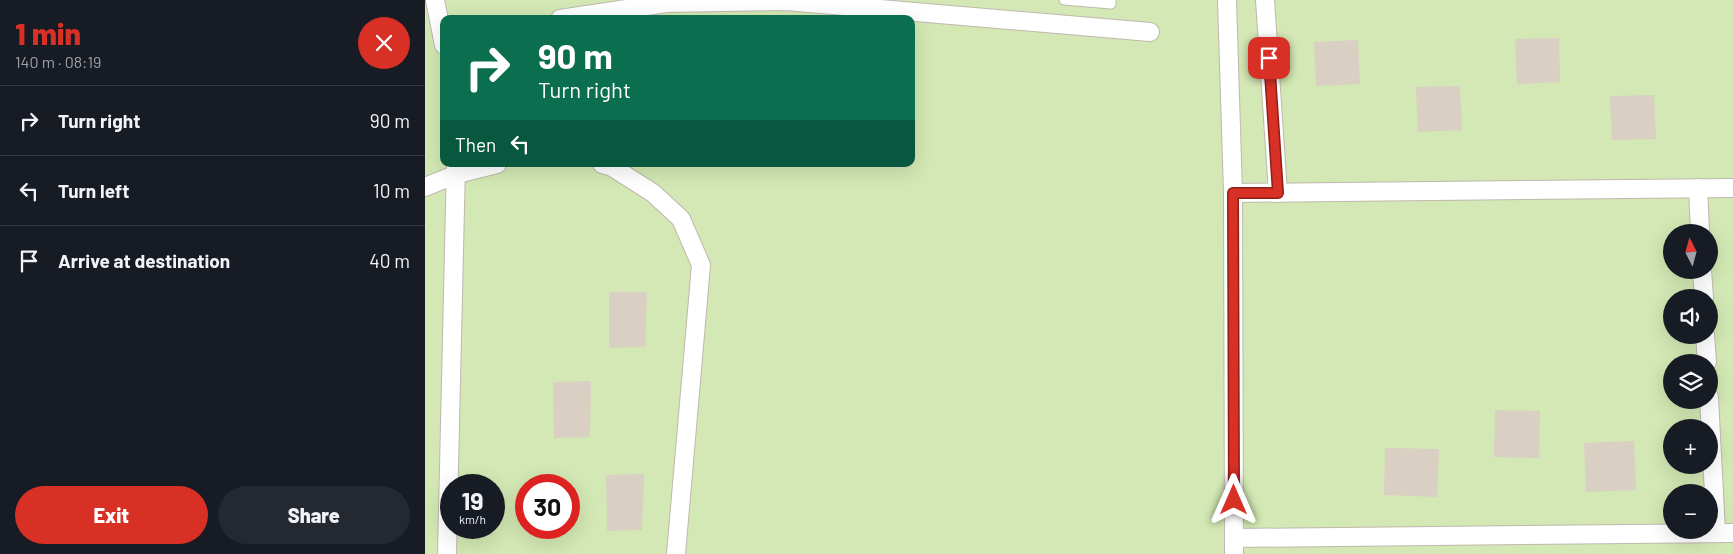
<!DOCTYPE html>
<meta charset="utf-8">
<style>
:root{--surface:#171b24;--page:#242831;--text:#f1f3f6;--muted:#9ea1a6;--line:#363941;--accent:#d93025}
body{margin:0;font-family:Barlow,sans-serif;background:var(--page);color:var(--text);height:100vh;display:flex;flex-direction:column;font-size:19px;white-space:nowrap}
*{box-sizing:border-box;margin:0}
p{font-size:16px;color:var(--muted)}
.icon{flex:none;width:28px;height:28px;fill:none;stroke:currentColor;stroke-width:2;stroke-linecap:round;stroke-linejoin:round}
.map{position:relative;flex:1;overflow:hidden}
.side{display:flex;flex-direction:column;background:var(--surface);width:425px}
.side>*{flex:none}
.guide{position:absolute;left:15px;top:15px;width:475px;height:152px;border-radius:10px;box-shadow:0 5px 20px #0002;background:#0b6e4f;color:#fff;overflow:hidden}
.needle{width:32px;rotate:354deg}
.buttons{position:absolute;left:1238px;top:224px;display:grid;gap:10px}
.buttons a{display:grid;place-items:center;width:55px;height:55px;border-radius:50%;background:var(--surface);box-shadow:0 5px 20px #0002;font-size:25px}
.speed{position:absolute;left:15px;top:474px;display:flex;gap:10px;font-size:25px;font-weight:700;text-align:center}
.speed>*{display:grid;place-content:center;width:65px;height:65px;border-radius:50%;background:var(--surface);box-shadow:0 5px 20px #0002;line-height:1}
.speed small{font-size:12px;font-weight:400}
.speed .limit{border:8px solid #d22;background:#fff;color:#111}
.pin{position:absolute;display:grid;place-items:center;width:42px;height:42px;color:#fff;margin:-21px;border-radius:10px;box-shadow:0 2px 8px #0006}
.me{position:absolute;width:55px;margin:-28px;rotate:0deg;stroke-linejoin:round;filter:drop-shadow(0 0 4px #0008)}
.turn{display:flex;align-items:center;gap:18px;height:105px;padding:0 15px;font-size:22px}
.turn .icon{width:65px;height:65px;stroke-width:2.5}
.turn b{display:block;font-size:35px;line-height:42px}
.then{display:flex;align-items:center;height:48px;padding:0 15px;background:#0003;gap:10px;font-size:19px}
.round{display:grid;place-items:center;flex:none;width:52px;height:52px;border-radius:26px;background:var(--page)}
.headline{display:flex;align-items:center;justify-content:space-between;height:85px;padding:0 15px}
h1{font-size:30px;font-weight:800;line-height:38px;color:var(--accent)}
.primary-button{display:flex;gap:10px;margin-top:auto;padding:10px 15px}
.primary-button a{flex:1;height:58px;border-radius:30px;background:var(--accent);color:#fff;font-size:20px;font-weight:800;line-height:58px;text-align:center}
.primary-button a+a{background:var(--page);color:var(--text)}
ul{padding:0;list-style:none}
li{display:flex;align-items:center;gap:15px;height:70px;padding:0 15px;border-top:1px solid var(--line)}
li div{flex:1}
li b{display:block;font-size:19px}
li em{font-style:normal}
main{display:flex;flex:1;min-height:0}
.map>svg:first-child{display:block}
</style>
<main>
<section class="side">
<div class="headline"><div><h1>1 min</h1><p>140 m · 08:19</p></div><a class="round" style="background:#d93025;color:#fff"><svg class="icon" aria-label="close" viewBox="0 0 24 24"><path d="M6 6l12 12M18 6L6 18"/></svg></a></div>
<ul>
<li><svg class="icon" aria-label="right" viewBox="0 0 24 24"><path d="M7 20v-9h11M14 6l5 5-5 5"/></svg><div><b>Turn right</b></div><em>90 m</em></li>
<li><svg class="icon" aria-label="left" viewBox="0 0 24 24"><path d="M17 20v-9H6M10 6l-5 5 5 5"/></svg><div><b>Turn left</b></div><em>10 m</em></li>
<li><svg class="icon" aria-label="arrive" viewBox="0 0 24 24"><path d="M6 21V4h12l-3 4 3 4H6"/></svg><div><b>Arrive at destination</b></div><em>40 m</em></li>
</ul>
<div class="primary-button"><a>Exit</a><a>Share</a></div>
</section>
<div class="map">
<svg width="1308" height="554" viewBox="0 0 1308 554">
<rect width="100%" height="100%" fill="#f5f1ea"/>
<!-- green -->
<path fill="#d3e8b4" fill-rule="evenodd" d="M 0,0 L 1308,0 L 1308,554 L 0,554 ZM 19,19 L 486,19 L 486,164 L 19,164 ZM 1246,232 L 1284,232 L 1284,270 L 1246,270 ZM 1246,298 L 1284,298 L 1284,335 L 1246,335 ZM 1246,362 L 1284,362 L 1284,400 L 1246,400 ZM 1246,428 L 1284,428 L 1284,465 L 1246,465 ZM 26,485 L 69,485 L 69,528 L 26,528 ZM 101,485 L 144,485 L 144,528 L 101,528 ZM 1246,492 L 1284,492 L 1284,530 L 1246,530 Z"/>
<!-- building -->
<g fill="#d9cfc3">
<path d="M 1134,38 L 1135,82 L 1092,84 L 1090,39 Z"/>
<path d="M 933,40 L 935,84 L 891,86 L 889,42 Z"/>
<path d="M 1035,86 L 1037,130 L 993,132 L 991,87 Z"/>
<path d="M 1229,95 L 1231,139 L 1187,140 L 1185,96 Z"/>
<path d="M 184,292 L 222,292 L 220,347 L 184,348 Z"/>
<path d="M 166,381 L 165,437 L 129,438 L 128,382 Z"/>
<path d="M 1070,410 L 1115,411 L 1114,458 L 1069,457 Z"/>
<path d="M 1209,441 L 1211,490 L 1161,492 L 1159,443 Z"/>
<path d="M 960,448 L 1014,449 L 1012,497 L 959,495 Z"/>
<path d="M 219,474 L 217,530 L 182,531 L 181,475 Z"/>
</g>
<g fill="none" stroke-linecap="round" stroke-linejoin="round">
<!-- lane casing -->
<g stroke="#c0b8ad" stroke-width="11">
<path id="lane" d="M 639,0 L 686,4 L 686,0"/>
</g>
<!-- street casing -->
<g stroke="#c0b8ad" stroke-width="20">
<g id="street">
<path d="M 10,0 L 19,45"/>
<path d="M 802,0 L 808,193 L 809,554"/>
<path d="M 840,0 L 853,193"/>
<path d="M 135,19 L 241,3 L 361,1 L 725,32"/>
<path d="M 177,164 L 187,167 L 228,193 L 256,219 L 276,265 L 251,554"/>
<path d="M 0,187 L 32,174 L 72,164"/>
<path d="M 1273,188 L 1275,232"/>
<path d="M 808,193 L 1308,188"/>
<path d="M 1277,270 L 1279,298"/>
<path d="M 1280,335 L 1282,362"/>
<path d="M 1284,397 L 1291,533"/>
<path d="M 809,538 L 1308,533"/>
<path d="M 22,554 L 31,164"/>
</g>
</g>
<!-- lane -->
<use href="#lane" stroke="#fff" stroke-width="9"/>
<!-- street -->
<use href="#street" stroke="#fff" stroke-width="18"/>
</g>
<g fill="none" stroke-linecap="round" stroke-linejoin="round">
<!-- route casing -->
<g stroke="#8d1f18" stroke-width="12">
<path id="route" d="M 809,500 L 808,193 L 853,193 L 844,58"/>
</g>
<!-- route -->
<use href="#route" stroke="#d93025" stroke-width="9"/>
</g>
</svg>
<div class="buttons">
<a><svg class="needle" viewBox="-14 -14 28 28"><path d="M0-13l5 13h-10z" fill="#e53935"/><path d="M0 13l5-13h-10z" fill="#9ea1a6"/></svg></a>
<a><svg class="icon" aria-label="sound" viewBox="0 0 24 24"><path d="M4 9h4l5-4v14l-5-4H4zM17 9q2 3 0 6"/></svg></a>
<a><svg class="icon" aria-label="layers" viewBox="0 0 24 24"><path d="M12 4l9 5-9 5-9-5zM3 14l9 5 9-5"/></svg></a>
<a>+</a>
<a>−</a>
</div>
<div class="speed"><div>19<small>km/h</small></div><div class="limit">30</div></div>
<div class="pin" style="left:844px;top:58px;background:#d93025"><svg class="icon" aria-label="arrive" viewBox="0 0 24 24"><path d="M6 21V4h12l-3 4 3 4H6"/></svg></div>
<svg class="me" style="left:809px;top:500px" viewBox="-20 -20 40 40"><path d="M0-17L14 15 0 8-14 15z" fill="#d93025" stroke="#fff" stroke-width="4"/></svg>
<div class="guide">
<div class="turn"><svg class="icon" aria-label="right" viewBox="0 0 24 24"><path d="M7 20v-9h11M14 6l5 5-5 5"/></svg><div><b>90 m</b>Turn right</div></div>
<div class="then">Then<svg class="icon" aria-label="left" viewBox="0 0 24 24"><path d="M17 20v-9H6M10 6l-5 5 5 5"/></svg></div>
</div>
</div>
</main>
